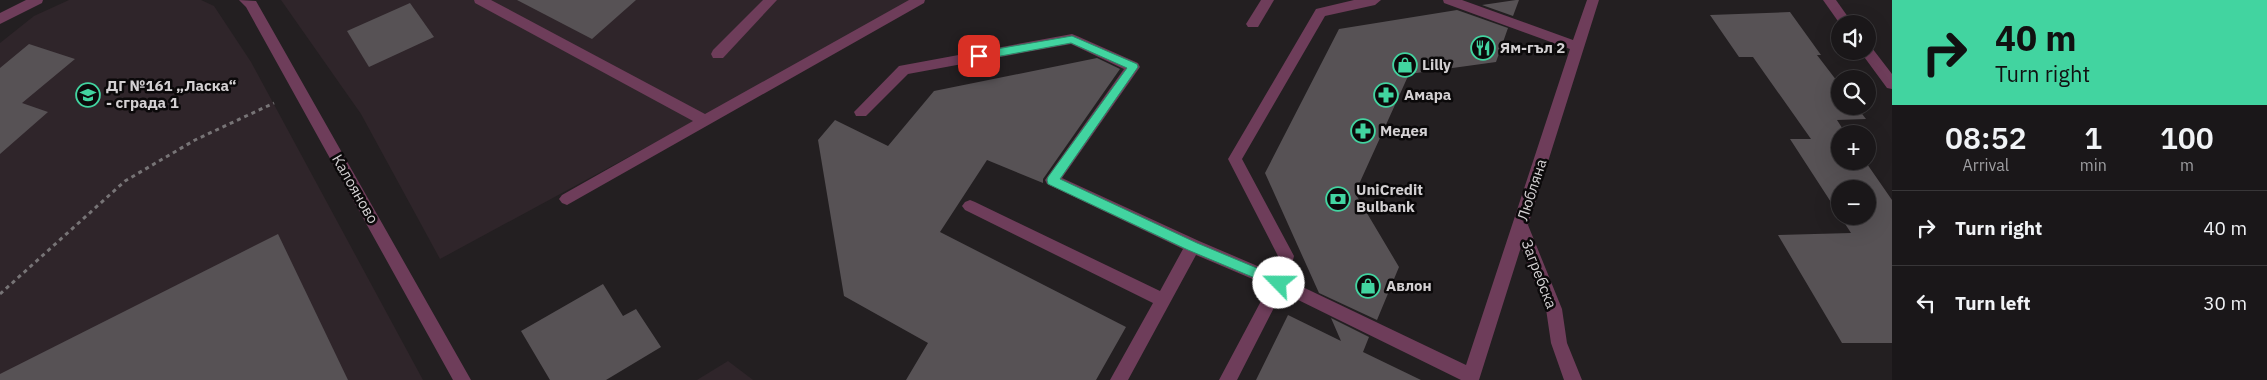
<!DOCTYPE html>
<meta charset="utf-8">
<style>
:root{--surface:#1a1719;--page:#232022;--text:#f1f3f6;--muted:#9f9fa2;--line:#383638}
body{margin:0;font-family:"IBM Plex Sans",sans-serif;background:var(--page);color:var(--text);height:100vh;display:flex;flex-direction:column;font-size:19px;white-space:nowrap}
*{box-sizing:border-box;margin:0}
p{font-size:16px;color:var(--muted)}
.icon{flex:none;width:28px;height:28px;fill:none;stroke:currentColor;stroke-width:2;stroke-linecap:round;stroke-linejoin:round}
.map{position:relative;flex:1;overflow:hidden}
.side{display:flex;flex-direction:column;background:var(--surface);width:375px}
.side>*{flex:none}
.banner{background:#42d4a0;color:#111;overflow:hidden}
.buttons{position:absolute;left:1831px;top:15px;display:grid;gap:10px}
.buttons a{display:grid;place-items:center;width:45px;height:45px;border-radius:50%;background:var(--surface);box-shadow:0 5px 20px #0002,0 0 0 1px var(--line);font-size:25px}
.pin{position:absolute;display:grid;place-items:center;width:42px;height:42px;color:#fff;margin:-21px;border-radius:10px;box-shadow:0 2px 8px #0006}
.me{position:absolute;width:55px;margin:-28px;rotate:293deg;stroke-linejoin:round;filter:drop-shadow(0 0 4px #0008)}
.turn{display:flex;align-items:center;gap:18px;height:105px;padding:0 20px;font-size:22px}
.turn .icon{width:65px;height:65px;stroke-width:2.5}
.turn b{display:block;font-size:35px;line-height:42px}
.eta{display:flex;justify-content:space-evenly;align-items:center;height:85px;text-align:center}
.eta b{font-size:30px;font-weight:600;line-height:35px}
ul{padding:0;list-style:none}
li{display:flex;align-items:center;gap:15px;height:75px;padding:0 20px;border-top:1px solid var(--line)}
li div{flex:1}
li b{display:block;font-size:19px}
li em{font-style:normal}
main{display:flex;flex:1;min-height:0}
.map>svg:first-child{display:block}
</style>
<main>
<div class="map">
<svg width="1892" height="380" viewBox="0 0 1892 380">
<rect width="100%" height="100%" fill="#231f21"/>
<!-- built -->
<g fill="#2f252a">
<path d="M 69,0 L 201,0 L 214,6 L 251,62 L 423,380 L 0,380 L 0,43 L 34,16 Z"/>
<path d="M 281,0 L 918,0 L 440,259 L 361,114 Z"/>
<path d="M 728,361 L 753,380 L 697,380 Z"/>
</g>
<!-- building -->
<g fill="#575255">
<path d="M 517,0 L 636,0 L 592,39 Z"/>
<path d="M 1516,0 L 1519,0 L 1513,16 L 1482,5 Z"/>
<path d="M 410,3 L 434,37 L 369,67 L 347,31 Z"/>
<path d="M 1457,10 L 1508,28 L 1496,62 L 1409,74 L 1355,193 L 1399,267 L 1377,320 L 1319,293 L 1265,173 L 1339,29 Z"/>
<path d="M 1790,12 L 1821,55 L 1817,55 L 1840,85 L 1840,106 L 1856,106 L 1866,119 L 1837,120 L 1846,134 L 1840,134 L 1840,161 L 1865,161 L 1892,200 L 1892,343 L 1842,343 L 1778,235 L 1851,233 L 1840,216 L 1868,216 L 1868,189 L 1840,189 L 1840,216 L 1790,139 L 1811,139 L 1753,57 L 1739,57 L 1710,15 Z"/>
<path d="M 29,44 L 75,59 L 22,103 L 48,112 L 0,154 L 0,68 Z"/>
<path d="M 1097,58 L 1120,69 L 1043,179 L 1043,183 L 987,160 L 940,232 L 1126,327 L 1096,380 L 906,380 L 928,343 L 844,296 L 818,140 L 835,120 L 888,146 L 934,91 Z"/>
<path d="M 278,234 L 348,380 L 0,380 L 0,374 Z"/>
<path d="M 603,284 L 623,316 L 636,309 L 661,347 L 606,380 L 550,380 L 521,331 Z"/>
<path d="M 1288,315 L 1341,341 L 1331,318 L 1369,337 L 1363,352 L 1421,380 L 1256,380 Z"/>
</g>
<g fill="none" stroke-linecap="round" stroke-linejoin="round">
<!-- path -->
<path stroke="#777476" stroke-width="3" stroke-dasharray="4 4" stroke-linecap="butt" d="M 0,294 L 125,181 L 195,140 L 274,103"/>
<!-- minor -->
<g fill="#6e3d5a" fill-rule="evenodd">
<path d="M 26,0 L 43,0 L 42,3 L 0,24 L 0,13 Z"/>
<path d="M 239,0 L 256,1 L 471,380 L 453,380 L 246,7 Z"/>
<path d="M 474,0 L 491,0 L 705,114 L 909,0 L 925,0 L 924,3 L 567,205 L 562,203 L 559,199 L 562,195 L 693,121 L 475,3 Z"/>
<path d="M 763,0 L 777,0 L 723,58 L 713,58 L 711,54 L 713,50 Z"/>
<path d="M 1261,0 L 1274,0 L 1258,27 L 1248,27 L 1246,24 Z"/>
<path d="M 1354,0 L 1381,0 L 1375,5 L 1325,16 L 1242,159 L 1294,256 L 1288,280 L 1466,365 L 1570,49 L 1444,3 L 1443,0 L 1462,0 L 1573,40 L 1587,0 L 1599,0 L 1528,225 L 1562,309 L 1567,343 L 1582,380 L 1564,380 L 1551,343 L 1546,309 L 1521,247 L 1479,380 L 1461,380 L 1282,292 L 1237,380 L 1219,380 L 1269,286 L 1196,255 L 1128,380 L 1110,380 L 1153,303 L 965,210 L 962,206 L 965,202 L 970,200 L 975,202 L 1160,291 L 1183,249 L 1047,184 L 1045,180 L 1124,69 L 1071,44 L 908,74 L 866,116 L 856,116 L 854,112 L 899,66 L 1072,34 L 1077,36 L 1138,63 L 1140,67 L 1062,178 L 1199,241 L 1274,273 L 1278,256 L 1228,159 L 1316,9 Z"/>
<path d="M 1823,0 L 1836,0 L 1853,24 L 1840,24 Z"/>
<path d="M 1868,46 L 1872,48 L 1892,74 L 1892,89 L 1887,88 L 1862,54 L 1860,51 L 1868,51 Z"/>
</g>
</g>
<!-- route -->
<path fill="#42d4a0" stroke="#2b8a68" d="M 1072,36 L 1137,64 L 1138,67 L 1060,179 L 1197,243 L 1283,279 L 1285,283 L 1283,286 L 1274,286 L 1188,250 L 1048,184 L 1047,180 L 1048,177 L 1127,68 L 1071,43 L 979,60 L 974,56 L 979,52 Z"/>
<!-- icons -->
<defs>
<g id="restaurant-ring" transform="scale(1.25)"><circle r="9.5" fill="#0b090a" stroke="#42d4a0" stroke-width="1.5"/><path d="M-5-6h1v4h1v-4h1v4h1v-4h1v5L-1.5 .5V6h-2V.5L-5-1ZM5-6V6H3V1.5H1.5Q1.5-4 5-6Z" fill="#42d4a0"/></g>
<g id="shop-ring" transform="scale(1.25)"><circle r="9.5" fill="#0b090a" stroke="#42d4a0" stroke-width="1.5"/><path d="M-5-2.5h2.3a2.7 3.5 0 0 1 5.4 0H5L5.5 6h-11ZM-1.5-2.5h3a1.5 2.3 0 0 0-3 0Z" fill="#42d4a0"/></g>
<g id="school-ring" transform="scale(1.25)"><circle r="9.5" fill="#0b090a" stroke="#42d4a0" stroke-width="1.5"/><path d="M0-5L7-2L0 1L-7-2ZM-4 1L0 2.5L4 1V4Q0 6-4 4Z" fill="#42d4a0"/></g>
<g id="pharmacy-ring" transform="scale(1.25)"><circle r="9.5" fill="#0b090a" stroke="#42d4a0" stroke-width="1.5"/><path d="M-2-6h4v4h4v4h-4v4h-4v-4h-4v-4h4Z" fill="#42d4a0"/></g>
<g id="bank-ring" transform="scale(1.25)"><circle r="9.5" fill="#0b090a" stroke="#42d4a0" stroke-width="1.5"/><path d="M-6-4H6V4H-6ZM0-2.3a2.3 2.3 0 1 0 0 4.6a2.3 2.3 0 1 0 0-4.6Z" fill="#42d4a0"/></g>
</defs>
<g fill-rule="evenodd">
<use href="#restaurant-ring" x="1483" y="48"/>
<use href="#shop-ring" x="1405" y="65"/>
<use href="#school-ring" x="88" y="95"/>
<use href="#pharmacy-ring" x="1386" y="95"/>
<use href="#pharmacy-ring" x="1363" y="131"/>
<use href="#bank-ring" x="1338" y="199"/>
<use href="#shop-ring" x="1368" y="286"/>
</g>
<g text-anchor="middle" stroke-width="5" stroke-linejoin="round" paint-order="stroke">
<!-- poi labels -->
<g font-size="15" font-weight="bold" fill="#d3d0d2" stroke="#0b090a" text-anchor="start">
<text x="1500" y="53">Ям-гъл 2</text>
<text x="1422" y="70">Lilly</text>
<text x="106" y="91">ДГ №161 „Ласка“<tspan x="106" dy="17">- сграда 1</tspan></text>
<text x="1404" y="100">Амара</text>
<text x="1380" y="136">Медея</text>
<text x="1356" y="195">UniCredit<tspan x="1356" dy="17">Bulbank</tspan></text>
<text x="1386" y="291">Авлон</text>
</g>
<!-- street labels -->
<g font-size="15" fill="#d3d0d2" stroke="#0b090a">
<text transform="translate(355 189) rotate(60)" y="5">Калояново</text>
<text transform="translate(1532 190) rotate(-72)" y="5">Любляна</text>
<text transform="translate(1539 274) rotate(69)" y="5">Загребска</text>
</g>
</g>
</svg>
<div class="buttons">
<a><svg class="icon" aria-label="sound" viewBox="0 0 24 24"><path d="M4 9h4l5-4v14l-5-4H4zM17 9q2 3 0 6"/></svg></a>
<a><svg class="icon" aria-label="search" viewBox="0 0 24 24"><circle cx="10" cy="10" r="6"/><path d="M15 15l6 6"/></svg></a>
<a>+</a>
<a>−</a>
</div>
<div class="pin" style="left:979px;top:56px;background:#d93025"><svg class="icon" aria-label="arrive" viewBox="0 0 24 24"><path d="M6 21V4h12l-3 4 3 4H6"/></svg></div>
<svg class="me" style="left:1279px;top:283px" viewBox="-20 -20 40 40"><circle r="19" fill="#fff"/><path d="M0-13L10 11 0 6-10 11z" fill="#42d4a0"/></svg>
</div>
<section class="side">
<div class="banner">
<div class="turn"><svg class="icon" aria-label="right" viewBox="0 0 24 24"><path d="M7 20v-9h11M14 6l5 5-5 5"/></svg><div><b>40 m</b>Turn right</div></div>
</div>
<div class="eta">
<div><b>08:52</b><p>Arrival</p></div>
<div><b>1</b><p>min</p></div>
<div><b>100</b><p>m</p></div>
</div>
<ul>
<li><svg class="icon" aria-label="right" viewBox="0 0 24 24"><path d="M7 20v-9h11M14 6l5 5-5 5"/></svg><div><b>Turn right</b></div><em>40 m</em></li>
<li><svg class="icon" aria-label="left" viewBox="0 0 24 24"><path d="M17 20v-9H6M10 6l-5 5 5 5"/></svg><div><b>Turn left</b></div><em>30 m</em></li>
</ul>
</section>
</main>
